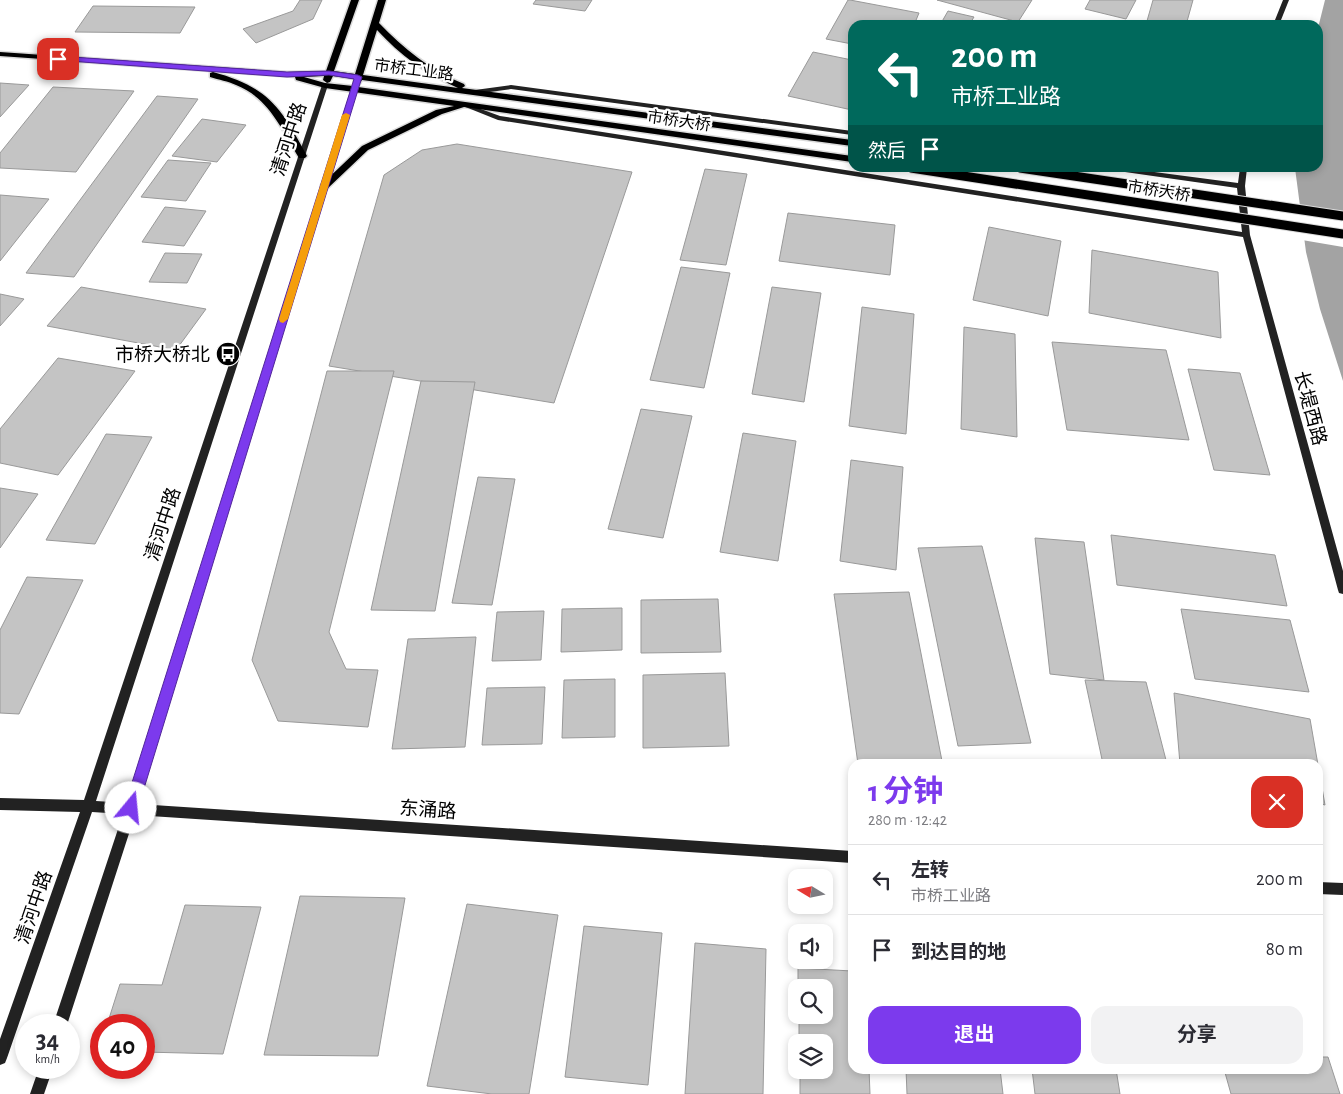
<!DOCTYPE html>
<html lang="zh">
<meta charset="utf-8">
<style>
:root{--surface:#fff;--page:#f2f2f3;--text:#2b2b33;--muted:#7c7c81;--line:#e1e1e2;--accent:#7c3aed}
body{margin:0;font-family:"Alegreya Sans","Noto Sans SC",sans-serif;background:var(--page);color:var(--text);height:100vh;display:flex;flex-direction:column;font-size:19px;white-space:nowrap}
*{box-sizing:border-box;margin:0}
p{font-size:16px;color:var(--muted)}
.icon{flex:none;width:28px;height:28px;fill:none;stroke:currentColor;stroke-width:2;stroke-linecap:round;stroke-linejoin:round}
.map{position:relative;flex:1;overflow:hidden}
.sheet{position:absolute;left:848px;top:759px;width:475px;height:315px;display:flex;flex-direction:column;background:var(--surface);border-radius:15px;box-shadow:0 2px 8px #0003}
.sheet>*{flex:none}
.top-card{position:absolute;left:848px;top:20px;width:475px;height:152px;border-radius:15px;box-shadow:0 2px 8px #0003;background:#00695c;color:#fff;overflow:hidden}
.needle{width:32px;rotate:280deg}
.controls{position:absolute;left:788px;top:869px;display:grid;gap:10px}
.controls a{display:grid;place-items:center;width:45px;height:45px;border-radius:10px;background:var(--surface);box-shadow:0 2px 8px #0003;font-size:25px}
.speed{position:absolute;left:15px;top:1014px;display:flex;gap:10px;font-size:25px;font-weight:700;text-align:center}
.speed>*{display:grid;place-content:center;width:65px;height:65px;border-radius:50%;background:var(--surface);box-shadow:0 2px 8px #0003;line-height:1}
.speed small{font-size:12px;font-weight:400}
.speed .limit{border:8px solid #d22;background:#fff;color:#111}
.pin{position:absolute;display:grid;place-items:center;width:42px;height:42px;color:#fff;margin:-21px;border-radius:10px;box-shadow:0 2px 8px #0006}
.me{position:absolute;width:55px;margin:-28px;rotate:17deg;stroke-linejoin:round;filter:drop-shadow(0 0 4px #0008)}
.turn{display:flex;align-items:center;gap:18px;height:105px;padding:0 20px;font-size:22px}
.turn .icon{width:65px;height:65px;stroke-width:2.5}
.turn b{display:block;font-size:35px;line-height:42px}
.then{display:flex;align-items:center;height:48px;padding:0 20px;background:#0003;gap:10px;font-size:19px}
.round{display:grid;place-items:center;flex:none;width:52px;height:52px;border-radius:15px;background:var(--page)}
.headline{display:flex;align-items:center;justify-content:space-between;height:85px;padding:0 20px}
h1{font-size:30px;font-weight:700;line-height:38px;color:var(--accent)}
.cta{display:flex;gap:10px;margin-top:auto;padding:10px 20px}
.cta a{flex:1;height:58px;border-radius:15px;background:var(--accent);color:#fff;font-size:20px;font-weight:700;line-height:58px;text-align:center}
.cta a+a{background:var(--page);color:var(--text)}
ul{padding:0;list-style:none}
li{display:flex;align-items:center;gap:15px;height:70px;padding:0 20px;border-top:1px solid var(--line)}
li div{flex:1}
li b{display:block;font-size:19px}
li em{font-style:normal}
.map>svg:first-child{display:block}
</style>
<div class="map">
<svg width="1343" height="1094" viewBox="0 0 1343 1094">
<rect width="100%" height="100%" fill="#fff"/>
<!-- water -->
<path fill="#a3a3a3" d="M 1325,0 L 1343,0 L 1343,381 L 1320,309 L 1306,252 L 1295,168 L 1318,168 L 1318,28 Z"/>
<!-- pier -->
<path fill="#fff" d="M 1298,207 L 1343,214 L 1343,247 L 1302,240 Z"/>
<!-- building -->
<g fill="#c4c4c4" stroke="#999">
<path d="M 300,0 L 322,0 L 313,19 L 256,43 L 243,29 L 293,11 Z"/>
<path d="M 536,0 L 592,0 L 585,11 L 533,4 Z"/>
<path d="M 848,0 L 850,0 L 919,13 L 914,25 L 852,25 L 852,44 L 826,39 Z"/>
<path d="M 937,0 L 1032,0 L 1018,22 Z"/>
<path d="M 1090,0 L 1136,0 L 1126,19 L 1085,9 Z"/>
<path d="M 1153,0 L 1193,0 L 1186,25 L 1167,25 L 1147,21 Z"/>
<path d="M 93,6 L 195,7 L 180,33 L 75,32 Z"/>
<path d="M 948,11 L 974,17 L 969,25 L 940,25 Z"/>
<path d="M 813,52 L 852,60 L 852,110 L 788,96 Z"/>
<path d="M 0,83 L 29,85 L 0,117 Z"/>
<path d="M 53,87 L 134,91 L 76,172 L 0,168 L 0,153 Z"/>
<path d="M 157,96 L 198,99 L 74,277 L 26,273 Z"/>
<path d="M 202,119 L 246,125 L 217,162 L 172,156 Z"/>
<path d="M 457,144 L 632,172 L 554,403 L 329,366 L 384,175 L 422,150 Z"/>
<path d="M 168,160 L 211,163 L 186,201 L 141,197 Z"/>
<path d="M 705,169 L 747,174 L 726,265 L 680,260 Z"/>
<path d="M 0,195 L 49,199 L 0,261 Z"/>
<path d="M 165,207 L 206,211 L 184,246 L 142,242 Z"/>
<path d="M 788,213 L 895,225 L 890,275 L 779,261 Z"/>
<path d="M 989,227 L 1061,241 L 1048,316 L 973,300 Z"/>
<path d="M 1092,250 L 1218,272 L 1221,338 L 1089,313 Z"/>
<path d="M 165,253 L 202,254 L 187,283 L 149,282 Z"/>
<path d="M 681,267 L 730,273 L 704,388 L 650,380 Z"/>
<path d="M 81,287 L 206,309 L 176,350 L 47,326 Z"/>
<path d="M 772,287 L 821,293 L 804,402 L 752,394 Z"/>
<path d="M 0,294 L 24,299 L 0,326 Z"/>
<path d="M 862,307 L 914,314 L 906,434 L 849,426 Z"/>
<path d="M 964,327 L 1015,334 L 1017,437 L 961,429 Z"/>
<path d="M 1052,342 L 1166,350 L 1189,440 L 1067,430 Z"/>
<path d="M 58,358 L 135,371 L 58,475 L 0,463 L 0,429 Z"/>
<path d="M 1188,369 L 1240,373 L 1270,475 L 1214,470 Z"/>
<path d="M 327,371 L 394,371 L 329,632 L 346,669 L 378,670 L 368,727 L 278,721 L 252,660 Z"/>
<path d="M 421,381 L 475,382 L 435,611 L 371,610 Z"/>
<path d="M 641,409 L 692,416 L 663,538 L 608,529 Z"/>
<path d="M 743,433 L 796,441 L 778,561 L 720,552 Z"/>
<path d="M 106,434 L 152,437 L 95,544 L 46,540 Z"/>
<path d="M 851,460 L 903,467 L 896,570 L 840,561 Z"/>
<path d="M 478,477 L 515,479 L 492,605 L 452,603 Z"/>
<path d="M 0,488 L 38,494 L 0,548 Z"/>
<path d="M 1111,535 L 1275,555 L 1287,606 L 1117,585 Z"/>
<path d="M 1035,538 L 1084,542 L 1104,680 L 1050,674 Z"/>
<path d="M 982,546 L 1031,743 L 958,746 L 918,548 Z"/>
<path d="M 27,577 L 83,580 L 19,714 L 0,713 L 0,630 Z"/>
<path d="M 909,592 L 942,761 L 858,764 L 834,594 Z"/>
<path d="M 718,599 L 721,652 L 641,653 L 641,600 Z"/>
<path d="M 622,608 L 622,650 L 561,652 L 562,609 Z"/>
<path d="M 1181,609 L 1290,620 L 1309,692 L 1195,679 Z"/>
<path d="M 544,611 L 541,660 L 492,661 L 497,612 Z"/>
<path d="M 476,637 L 465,747 L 392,749 L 408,639 Z"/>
<path d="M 725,673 L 729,746 L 643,748 L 643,675 Z"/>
<path d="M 615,679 L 615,737 L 562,738 L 564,680 Z"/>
<path d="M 1085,680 L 1146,682 L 1167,764 L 1103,764 Z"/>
<path d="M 545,687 L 542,744 L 482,745 L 487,688 Z"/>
<path d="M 1174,693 L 1310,719 L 1325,805 L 1318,803 L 1318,764 L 1180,764 Z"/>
<path d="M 300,896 L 405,898 L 378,1056 L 264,1055 Z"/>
<path d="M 467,904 L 558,915 L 529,1094 L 492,1094 L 427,1086 Z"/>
<path d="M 185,905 L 261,907 L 223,1054 L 144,1052 L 144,1025 L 107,1025 L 120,984 L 162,985 Z"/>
<path d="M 584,926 L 662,933 L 648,1085 L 565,1077 Z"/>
<path d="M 695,943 L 766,949 L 763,1094 L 685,1094 Z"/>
<path d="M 798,968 L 852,971 L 852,1069 L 869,1069 L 870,1094 L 800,1094 L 800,1070 L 824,1070 L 824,1042 L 799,1042 L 799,1015 L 824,1015 L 824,988 L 798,988 Z"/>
<path d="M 1318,1057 L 1328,1057 L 1340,1094 L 1231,1094 L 1224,1069 L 1318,1069 Z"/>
<path d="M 906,1069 L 1000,1069 L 1003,1094 L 907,1094 Z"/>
<path d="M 1032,1069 L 1116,1069 L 1120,1094 L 1035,1094 Z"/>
</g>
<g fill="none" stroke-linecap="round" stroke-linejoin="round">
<!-- primary casing -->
<g stroke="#dbdbdb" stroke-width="3">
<g id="primary">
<path d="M 351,0 L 359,0 L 334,71 L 355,74 L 378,0 L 386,0 L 379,23 C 404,49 430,70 464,84 L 465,86 L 462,88 L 852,140 L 852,146 L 362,80 L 358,87 L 852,156 L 852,162 L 464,107 L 442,114 L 368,150 L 327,189 L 321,189 L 321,185 L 362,146 L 436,110 L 454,106 L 325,88 L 296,80 L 295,77 L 0,56 L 0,52 L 287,72 L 326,71 ZM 377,30 C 400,55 426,74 458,88 L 363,75 ZM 324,76 L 323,80 L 327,83 L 330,82 L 333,76 L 354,79 L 353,86 L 325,83 L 304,77 Z"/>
<path d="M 213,72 C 268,87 281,107 307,156 L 305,158 L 299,158 C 282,130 269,98 236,85 C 228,81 219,80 210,77 L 210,73 Z"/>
</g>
</g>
<!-- secondary -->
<g fill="#222" fill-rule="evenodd">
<path d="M 1283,0 L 1289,0 L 1279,25 L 1273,25 Z"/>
<path d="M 325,83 L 328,85 L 96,801 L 127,803 L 351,89 L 354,87 L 357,89 L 138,804 L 852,851 L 852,863 L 135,815 L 67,1025 L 53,1025 L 123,814 L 92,812 L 7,1058 L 5,1063 L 0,1065 L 0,1039 L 80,812 L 0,810 L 0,798 L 84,800 L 322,85 Z"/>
<path d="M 511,85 L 852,131 L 852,135 L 511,89 L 475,94 L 472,92 L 475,90 Z"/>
<path d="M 463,104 L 467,104 L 500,116 L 1242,232 L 1237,188 L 1111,170 L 1107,168 L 1124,168 L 1238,183 L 1240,168 L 1247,168 L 1245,186 L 1250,235 L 1343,571 L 1343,594 L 1339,593 L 1338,590 L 1243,237 L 498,120 L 463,106 Z"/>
<path d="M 1318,882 L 1343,883 L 1343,895 L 1318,894 Z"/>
<path d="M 39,1068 L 53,1068 L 44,1094 L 30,1094 Z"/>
</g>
<!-- primary -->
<use href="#primary" fill="#000" fill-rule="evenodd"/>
<!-- primary-bridge casing -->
<g stroke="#dbdbdb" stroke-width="11" stroke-linecap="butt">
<g id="primary-bridge">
<path d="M 911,168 L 1343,234"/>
<path d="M 1020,168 L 1343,216"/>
</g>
</g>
<!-- primary-bridge -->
<use href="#primary-bridge" stroke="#000" stroke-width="9"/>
</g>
<!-- route -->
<path fill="#7c3aed" stroke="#51269a" d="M 58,56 L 287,72 L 329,71 L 358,75 L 362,77 L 138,808 L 136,813 L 131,815 L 126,813 L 124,808 L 354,79 L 329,75 L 287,77 L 55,60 L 55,57 Z"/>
<!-- slow -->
<path fill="#f59e0b" d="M 346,113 L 350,115 L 288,319 L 283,323 L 280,322 L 279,319 L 342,115 Z"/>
<!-- icons -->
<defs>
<g id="bus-disc" transform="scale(1.25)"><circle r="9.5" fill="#000" stroke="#fff"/><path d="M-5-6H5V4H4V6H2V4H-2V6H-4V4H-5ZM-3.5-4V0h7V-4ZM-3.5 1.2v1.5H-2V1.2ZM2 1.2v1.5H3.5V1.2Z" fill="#fff"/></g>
</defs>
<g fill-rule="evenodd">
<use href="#bus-disc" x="228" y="354"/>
</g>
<g text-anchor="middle" stroke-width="4.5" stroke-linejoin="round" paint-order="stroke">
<!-- far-street labels -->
<g font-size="16" fill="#000" stroke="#fff">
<text transform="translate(414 69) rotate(7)" y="6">市桥工业路</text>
<text transform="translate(679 120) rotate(8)" y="6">市桥大桥</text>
<text transform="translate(1159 190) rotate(9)" y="6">市桥大桥</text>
</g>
<!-- street labels -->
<g font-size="19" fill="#000" stroke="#fff">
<text transform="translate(288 139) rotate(-72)" y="7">清河中路</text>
<text transform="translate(1311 408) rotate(75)" y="7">长堤西路</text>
<text transform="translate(162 524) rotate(-72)" y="7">清河中路</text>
<text transform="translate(428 809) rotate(4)" y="7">东涌路</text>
<text transform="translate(33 907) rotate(-71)" y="7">清河中路</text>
</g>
<!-- poi labels -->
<g font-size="19" fill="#000" stroke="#fff" text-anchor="end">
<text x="210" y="361">市桥大桥北</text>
</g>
</g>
</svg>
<div class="controls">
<a><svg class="needle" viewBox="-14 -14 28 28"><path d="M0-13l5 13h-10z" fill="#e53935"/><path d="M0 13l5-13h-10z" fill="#7c7c81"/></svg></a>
<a><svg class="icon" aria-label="sound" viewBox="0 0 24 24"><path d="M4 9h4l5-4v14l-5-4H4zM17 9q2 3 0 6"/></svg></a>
<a><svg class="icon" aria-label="search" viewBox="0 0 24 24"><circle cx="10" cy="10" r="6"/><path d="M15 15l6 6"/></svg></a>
<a><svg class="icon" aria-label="layers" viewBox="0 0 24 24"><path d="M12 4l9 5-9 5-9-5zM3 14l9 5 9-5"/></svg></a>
</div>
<div class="speed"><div>34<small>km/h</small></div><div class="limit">40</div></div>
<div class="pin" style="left:58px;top:59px;background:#d93025"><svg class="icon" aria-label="arrive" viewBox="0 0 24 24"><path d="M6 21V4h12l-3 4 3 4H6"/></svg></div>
<svg class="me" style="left:131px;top:808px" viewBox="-20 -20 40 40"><circle r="19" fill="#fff"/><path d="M0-13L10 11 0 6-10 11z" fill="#7c3aed"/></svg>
<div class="top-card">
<div class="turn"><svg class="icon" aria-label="left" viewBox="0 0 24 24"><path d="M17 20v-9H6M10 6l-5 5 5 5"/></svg><div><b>200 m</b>市桥工业路</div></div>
<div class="then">然后<svg class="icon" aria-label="arrive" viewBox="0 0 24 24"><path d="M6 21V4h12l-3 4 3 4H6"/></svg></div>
</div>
<section class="sheet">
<div class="headline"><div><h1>1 分钟</h1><p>280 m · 12:42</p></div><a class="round" style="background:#d93025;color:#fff"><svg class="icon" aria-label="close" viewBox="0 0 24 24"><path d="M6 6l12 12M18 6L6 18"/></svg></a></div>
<ul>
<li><svg class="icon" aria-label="left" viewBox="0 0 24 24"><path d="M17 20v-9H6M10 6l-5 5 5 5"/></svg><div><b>左转</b><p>市桥工业路</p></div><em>200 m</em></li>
<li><svg class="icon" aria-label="arrive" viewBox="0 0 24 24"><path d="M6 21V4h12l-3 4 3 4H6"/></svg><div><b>到达目的地</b></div><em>80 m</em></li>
</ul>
<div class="cta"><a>退出</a><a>分享</a></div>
</section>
</div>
